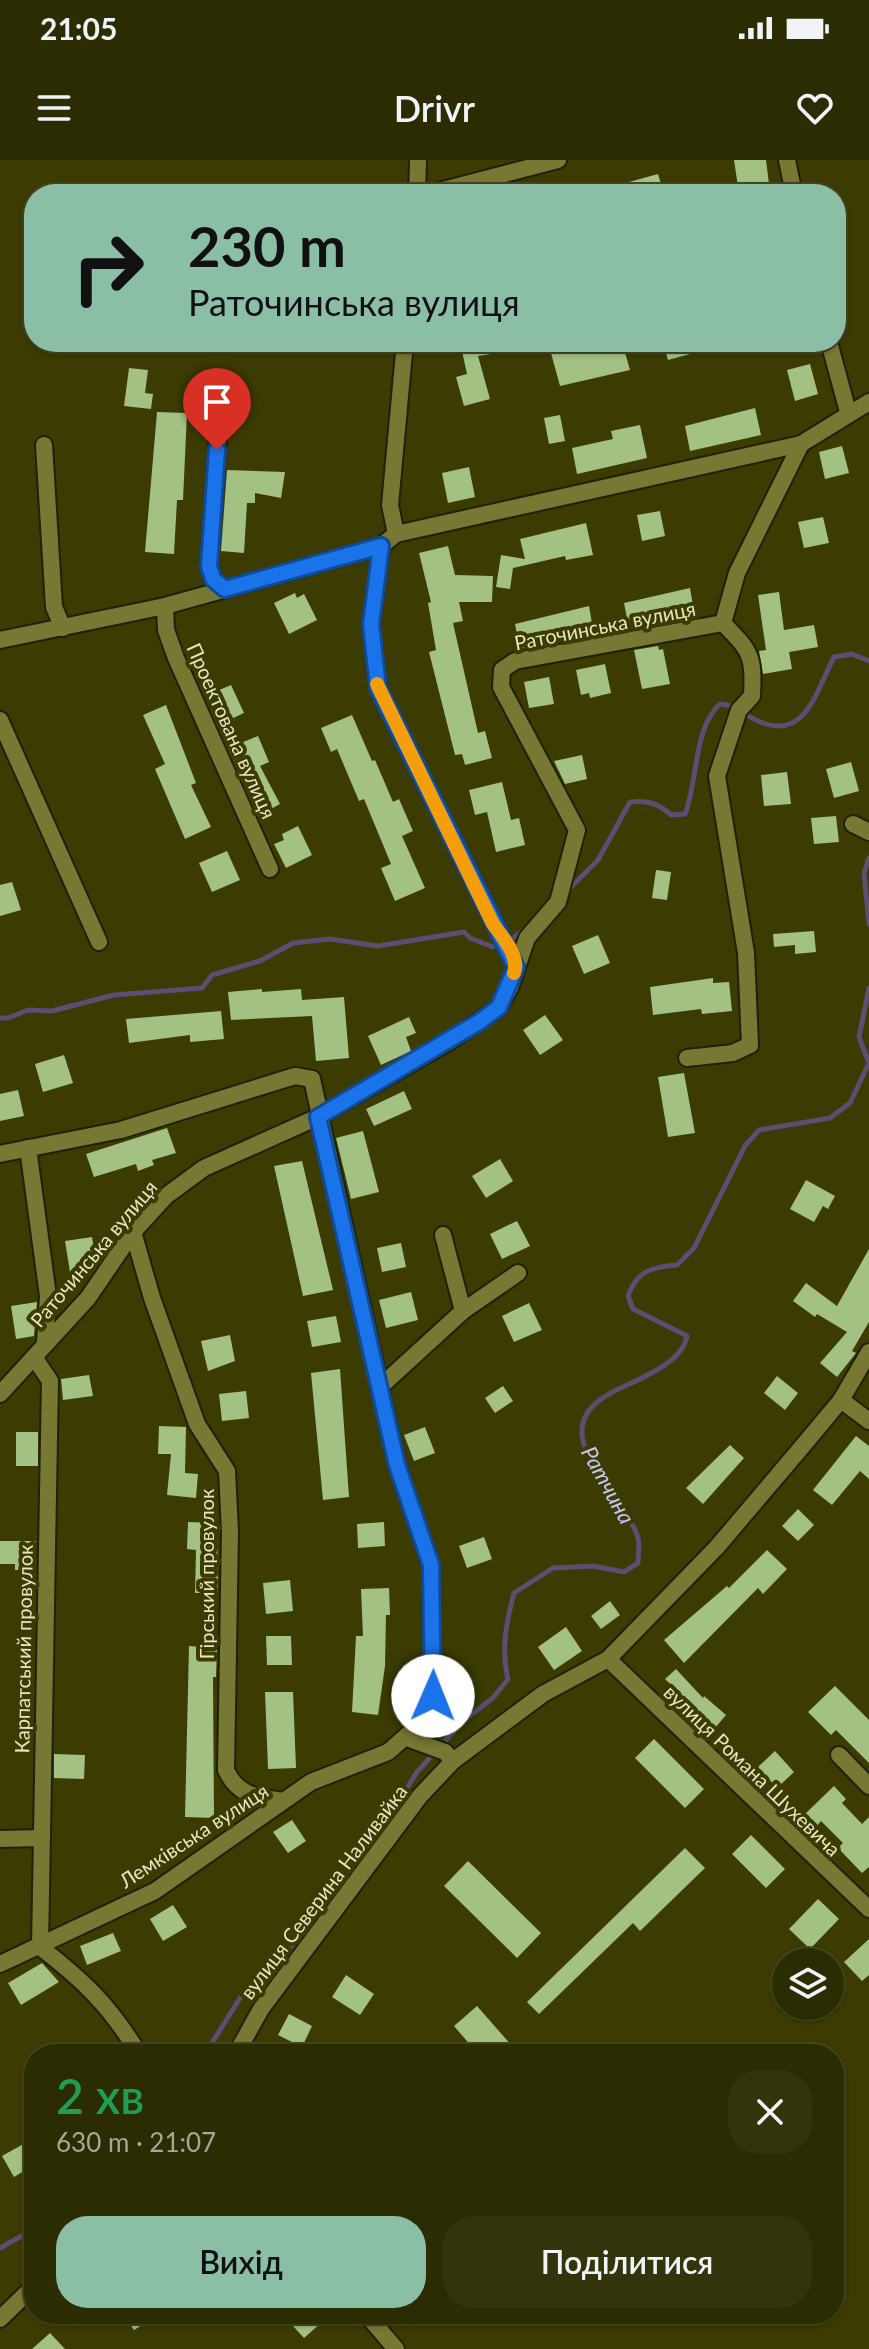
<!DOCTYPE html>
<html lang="uk">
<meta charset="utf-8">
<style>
:root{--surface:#2c2c02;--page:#34340c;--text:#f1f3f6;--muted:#a6a799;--line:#484824;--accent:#8abfa5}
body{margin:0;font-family:Lato,sans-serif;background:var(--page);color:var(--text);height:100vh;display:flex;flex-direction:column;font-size:30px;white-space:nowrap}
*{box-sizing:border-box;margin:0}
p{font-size:26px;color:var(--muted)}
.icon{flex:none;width:44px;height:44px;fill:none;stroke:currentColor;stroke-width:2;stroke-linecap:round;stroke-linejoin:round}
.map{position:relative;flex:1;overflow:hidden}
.drawer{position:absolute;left:24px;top:1884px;width:820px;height:280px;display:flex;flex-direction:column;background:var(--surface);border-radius:32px;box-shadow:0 2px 6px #0004,0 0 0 2px var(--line)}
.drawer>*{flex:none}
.guide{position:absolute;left:24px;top:24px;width:822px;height:168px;border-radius:32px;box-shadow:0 2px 6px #0004,0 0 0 2px var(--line);background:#8abfa5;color:#111;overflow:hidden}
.tools{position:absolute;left:772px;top:1788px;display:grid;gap:16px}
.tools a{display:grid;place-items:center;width:72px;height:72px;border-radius:50%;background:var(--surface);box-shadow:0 2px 6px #0004,0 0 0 2px var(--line);font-size:40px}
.pin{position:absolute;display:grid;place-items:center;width:68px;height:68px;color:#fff;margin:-82px -34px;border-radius:50% 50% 50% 0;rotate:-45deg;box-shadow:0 0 8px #0007}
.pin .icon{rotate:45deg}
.me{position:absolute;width:88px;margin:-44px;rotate:1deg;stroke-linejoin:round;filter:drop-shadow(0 0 6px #0008)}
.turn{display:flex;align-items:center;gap:28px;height:168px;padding:0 32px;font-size:36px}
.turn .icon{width:104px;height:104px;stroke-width:2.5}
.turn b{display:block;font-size:56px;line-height:68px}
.round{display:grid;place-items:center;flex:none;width:84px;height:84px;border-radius:32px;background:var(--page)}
.head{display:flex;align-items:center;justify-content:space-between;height:136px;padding:0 32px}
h1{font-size:48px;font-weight:600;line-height:60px;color:#1e9e55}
.primary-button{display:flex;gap:16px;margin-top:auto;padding:16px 32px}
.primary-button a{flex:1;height:92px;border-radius:32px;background:var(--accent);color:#111;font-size:32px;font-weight:600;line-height:92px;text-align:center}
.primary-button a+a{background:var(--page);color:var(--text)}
.status{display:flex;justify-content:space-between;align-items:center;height:56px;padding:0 40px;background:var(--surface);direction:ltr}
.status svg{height:22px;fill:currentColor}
header{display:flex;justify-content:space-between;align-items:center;height:104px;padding:0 32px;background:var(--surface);font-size:36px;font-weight:600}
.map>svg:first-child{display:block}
</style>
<div class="status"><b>21:05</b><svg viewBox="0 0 49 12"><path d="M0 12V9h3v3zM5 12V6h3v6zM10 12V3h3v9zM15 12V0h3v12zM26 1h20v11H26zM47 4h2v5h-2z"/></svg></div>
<header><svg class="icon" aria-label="menu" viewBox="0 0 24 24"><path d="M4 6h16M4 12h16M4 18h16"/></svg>Drivr<svg class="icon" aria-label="heart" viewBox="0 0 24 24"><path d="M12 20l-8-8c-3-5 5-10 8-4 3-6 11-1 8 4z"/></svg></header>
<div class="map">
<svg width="869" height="2189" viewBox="0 0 869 2189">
<rect width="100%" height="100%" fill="#3b3b02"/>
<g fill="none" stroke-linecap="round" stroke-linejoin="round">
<!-- stream -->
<g stroke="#5c4d72" stroke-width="5">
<path d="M 869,698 L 864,713 L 869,764"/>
<path d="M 569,729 L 598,700 L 630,642 C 647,640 658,643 671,655 L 685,654 C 698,622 693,568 720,544 C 734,544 742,553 754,559 C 804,585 815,534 834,497 L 852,494 L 869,501"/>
<path d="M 869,828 L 859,877 L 869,903"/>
<path d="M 0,858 L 8,858 L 28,850 L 52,851 L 114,835 L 202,828 L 212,815 L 260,801 L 293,783 L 330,779 L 378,786 L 464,772 L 470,778 L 493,787 L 511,780 L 525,769"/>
<path d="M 205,1894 L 242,1835 L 299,1779 L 361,1702 L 417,1612 L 464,1560 L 493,1538 L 508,1519 C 501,1490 506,1463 514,1433 L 553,1408 L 593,1406 L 624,1412 L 638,1403 C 638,1395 640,1385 638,1378 C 626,1334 537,1272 611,1233 C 635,1220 682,1205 687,1176 L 633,1149 L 628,1136 C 637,1111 651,1107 677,1105 L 694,1088 L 745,986 L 759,970 L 830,958 L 850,943 L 869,903"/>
<path d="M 0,2088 L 34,2069"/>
</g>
</g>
<!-- building -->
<g fill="#a2c183">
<path d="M 734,0 L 766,0 L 769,24 L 738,27 Z"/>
<path d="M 658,14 L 664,34 L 632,34 L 629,22 Z"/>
<path d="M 460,182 L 488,182 L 491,194 L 478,196 L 490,239 L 464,246 L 456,217 L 467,214 Z"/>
<path d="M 612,182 L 622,182 L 630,210 L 560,226 L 551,193 Z"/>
<path d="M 663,182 L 719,182 L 720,186 L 668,200 Z"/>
<path d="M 810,204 L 818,234 L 795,241 L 787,210 Z"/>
<path d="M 129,208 L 148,210 L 145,233 L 153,234 L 151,249 L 124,246 Z"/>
<path d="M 755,248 L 761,275 L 690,291 L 685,266 Z"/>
<path d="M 157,252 L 187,253 L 183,340 L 177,340 L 174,394 L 145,392 Z"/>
<path d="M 560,255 L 565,281 L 549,284 L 544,258 Z"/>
<path d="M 640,265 L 647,298 L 577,314 L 572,288 L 613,279 L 611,271 Z"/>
<path d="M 842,286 L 849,313 L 825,319 L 819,292 Z"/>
<path d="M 469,307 L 475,337 L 448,343 L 442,313 Z"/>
<path d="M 227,310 L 285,312 L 281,338 L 255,333 L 255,343 L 247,343 L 244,393 L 221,391 Z"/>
<path d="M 660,351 L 665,376 L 642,381 L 637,355 Z"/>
<path d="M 823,357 L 829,383 L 804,388 L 798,362 Z"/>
<path d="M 586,363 L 593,395 L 566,400 L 565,396 L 513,408 L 510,429 L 496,427 L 501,395 L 525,399 L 520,379 Z"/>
<path d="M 448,386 L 455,415 L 493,416 L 492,442 L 459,442 L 463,461 L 453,463 L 478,573 L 485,571 L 492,598 L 465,605 L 462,594 L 455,595 L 429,492 L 436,490 L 428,443 L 431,442 L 419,393 Z"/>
<path d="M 690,428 L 695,457 L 629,469 L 624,443 Z"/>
<path d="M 779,432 L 784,470 L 814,465 L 818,487 L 789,492 L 792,509 L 763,514 L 759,491 L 766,490 L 758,435 Z"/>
<path d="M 295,433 L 297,438 L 304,434 L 317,460 L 289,474 L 274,443 Z"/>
<path d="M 589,446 L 594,475 L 520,489 L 515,464 Z"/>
<path d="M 658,486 L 659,490 L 663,489 L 670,524 L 642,529 L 634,490 Z"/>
<path d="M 605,504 L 611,533 L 590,538 L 589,533 L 581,535 L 576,510 Z"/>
<path d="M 549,517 L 554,544 L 529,548 L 524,522 Z"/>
<path d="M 231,525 L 244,553 L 218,565 L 205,536 Z"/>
<path d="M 166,545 L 196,623 L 191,625 L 211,667 L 185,679 L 155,609 L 165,604 L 143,555 Z"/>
<path d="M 352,555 L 372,601 L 375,600 L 393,642 L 399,639 L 413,671 L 402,676 L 425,728 L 395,741 L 381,708 L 391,704 L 364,639 L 359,641 L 337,589 L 331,592 L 321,568 Z"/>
<path d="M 258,576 L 269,602 L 260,606 L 280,644 L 258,656 L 229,588 Z"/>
<path d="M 582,595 L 587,619 L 565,624 L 554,601 Z"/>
<path d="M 851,602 L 859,631 L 834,638 L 826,609 Z"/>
<path d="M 787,612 L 791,644 L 764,646 L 761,615 Z"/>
<path d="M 502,622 L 511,660 L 519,658 L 525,685 L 496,692 L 487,652 L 475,655 L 469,630 Z"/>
<path d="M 836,656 L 839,682 L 814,684 L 811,658 Z"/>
<path d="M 298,666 L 312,695 L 286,708 L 274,684 L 284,680 L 282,674 Z"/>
<path d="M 227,691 L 240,720 L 212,732 L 199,703 Z"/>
<path d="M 656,710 L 671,712 L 667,740 L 652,738 Z"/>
<path d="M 12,722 L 21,750 L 0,756 L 0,725 Z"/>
<path d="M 814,771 L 816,792 L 795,794 L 795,785 L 774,787 L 773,774 Z"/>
<path d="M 598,775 L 610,803 L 584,814 L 572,786 Z"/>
<path d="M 713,818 L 713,823 L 729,822 L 732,851 L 702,854 L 701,849 L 653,855 L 650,827 Z"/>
<path d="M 262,829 L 262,832 L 301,829 L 302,840 L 344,837 L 349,898 L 316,901 L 312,856 L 231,860 L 228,832 Z"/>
<path d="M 221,851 L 224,879 L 190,882 L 190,875 L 129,883 L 126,859 Z"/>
<path d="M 545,855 L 563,880 L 540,895 L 523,870 Z"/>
<path d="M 409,857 L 416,873 L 406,877 L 411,891 L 381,905 L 368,876 Z"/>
<path d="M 64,895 L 73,923 L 43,932 L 35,904 Z"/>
<path d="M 684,913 L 695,973 L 668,977 L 658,917 Z"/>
<path d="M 18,930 L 24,956 L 0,961 L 0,934 Z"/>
<path d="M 404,931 L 412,949 L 374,966 L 366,949 Z"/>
<path d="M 167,968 L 176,993 L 152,1000 L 154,1005 L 138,1011 L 136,1004 L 94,1017 L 86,994 Z"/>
<path d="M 363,971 L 379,1032 L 351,1039 L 336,978 Z"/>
<path d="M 500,999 L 513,1021 L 486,1038 L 472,1016 Z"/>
<path d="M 302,1001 L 333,1130 L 303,1136 L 274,1006 Z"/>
<path d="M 806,1020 L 835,1036 L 828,1049 L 823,1046 L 814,1062 L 790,1049 Z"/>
<path d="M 517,1061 L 530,1086 L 502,1099 L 490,1074 Z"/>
<path d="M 92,1077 L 97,1106 L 70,1112 L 65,1081 Z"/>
<path d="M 401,1083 L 406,1107 L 382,1112 L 377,1088 Z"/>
<path d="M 869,1089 L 869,1162 L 852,1191 L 856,1193 L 837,1217 L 820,1203 L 847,1172 L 817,1154 L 815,1157 L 793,1141 L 806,1123 L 837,1146 Z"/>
<path d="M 411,1132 L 418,1160 L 386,1168 L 379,1140 Z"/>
<path d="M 37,1142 L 34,1176 L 16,1179 L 11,1146 Z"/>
<path d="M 529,1143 L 542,1170 L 514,1182 L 502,1156 Z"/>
<path d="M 336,1156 L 341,1182 L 312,1187 L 307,1161 Z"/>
<path d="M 230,1175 L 235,1201 L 208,1211 L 201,1181 Z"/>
<path d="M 340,1209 L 349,1337 L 323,1340 L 311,1213 Z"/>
<path d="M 89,1215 L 93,1236 L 63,1240 L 61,1219 Z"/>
<path d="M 777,1216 L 798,1233 L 785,1250 L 764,1233 Z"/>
<path d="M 503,1226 L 513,1241 L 495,1253 L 485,1238 Z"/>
<path d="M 246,1231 L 249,1258 L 222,1261 L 219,1234 Z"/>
<path d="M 159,1266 L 186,1267 L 185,1313 L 198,1314 L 196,1338 L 167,1335 L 171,1294 L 158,1294 Z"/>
<path d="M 425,1267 L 435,1293 L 414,1301 L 404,1275 Z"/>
<rect x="16" y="1272" width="22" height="34"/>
<path d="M 856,1276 L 869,1286 L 869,1319 L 860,1311 L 832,1345 L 813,1330 Z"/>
<path d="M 730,1285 L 744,1298 L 703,1344 L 686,1328 Z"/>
<path d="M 798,1349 L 814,1365 L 798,1381 L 782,1366 Z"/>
<path d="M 188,1362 L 217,1363 L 218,1433 L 195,1433 L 196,1390 L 187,1389 Z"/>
<path d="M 384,1362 L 385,1386 L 358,1388 L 357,1364 Z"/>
<path d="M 484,1377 L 492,1399 L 467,1408 L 459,1386 Z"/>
<path d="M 0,1381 L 36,1381 L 36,1410 L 15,1410 L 15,1404 L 0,1404 Z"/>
<path d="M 767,1390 L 787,1409 L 763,1434 L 758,1428 L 684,1503 L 664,1480 L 727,1426 L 729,1428 Z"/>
<path d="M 290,1420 L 293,1451 L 266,1454 L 263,1423 Z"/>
<path d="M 389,1428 L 390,1455 L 386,1455 L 385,1506 L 378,1555 L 352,1552 L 356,1476 L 363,1476 L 361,1429 Z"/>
<path d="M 610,1441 L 620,1455 L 601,1469 L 591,1456 Z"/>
<path d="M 566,1467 L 582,1491 L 554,1510 L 538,1487 Z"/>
<path d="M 266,1476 L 291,1476 L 292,1505 L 267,1505 Z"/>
<path d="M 189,1486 L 217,1488 L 216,1517 L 213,1517 L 214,1658 L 185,1657 Z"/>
<path d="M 676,1509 L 703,1538 L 704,1536 L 726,1555 L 715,1568 L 665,1519 Z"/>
<path d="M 835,1526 L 869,1560 L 869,1603 L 836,1570 L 831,1575 L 808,1552 Z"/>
<path d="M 265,1532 L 293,1532 L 296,1608 L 268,1609 Z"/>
<path d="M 654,1579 L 704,1629 L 685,1648 L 635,1598 Z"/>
<path d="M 775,1591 L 794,1612 L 777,1628 L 758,1607 Z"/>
<path d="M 54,1594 L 85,1595 L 84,1619 L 54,1618 Z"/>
<path d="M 834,1626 L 846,1639 L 842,1643 L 862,1664 L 869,1657 L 869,1707 L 862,1713 L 838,1688 L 843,1683 L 821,1661 L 816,1667 L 804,1655 Z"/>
<path d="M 292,1660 L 306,1681 L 288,1693 L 273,1672 Z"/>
<path d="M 751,1675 L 785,1709 L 766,1728 L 732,1694 Z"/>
<path d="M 685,1688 L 705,1708 L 640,1771 L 633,1763 L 539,1854 L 527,1842 Z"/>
<path d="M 468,1701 L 541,1773 L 517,1798 L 444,1726 Z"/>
<path d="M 818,1739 L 839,1759 L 810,1789 L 789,1769 Z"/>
<path d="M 173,1745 L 187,1767 L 163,1781 L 150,1759 Z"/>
<path d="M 113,1773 L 121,1791 L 87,1805 L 80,1786 Z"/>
<path d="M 869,1779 L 869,1815 L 862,1821 L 844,1802 Z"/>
<path d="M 42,1803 L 59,1822 L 21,1845 L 8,1823 Z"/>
<path d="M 346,1815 L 374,1834 L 360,1855 L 332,1837 Z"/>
<path d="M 477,1846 L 519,1894 L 478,1894 L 454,1866 Z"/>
<path d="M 289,1854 L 312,1866 L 302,1887 L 278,1875 Z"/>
<path d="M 27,1982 L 34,1995 L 34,2005 L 14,2017 L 2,1996 Z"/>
<path d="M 123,2154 L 160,2154 L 134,2170 Z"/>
<path d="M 282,2154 L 313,2154 L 321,2163 L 304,2178 Z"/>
<path d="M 50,2173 L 65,2189 L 32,2189 Z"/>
</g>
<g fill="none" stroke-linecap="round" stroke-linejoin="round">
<!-- minor casing -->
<g stroke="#212100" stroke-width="20">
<g id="minor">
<path d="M 787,0 L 794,34"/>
<path d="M 417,34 L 418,0"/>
<path d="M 428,34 L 558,0"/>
<path d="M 829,182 L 848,252"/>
<path d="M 221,231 L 209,406 L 213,419 L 225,429"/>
<path d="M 44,285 L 54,447 L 63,468"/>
<path d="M 396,374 L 390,345 L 405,182"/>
<path d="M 381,386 L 371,464 L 378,528 L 516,807"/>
<path d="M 165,446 L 166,470 L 176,498 L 270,709"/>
<path d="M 0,480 L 165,446 L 381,386 L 396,374 L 801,284 L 869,242"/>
<path d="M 0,560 L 99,782"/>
<path d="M 853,664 L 869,672"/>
<path d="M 687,898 L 733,893 L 750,885 L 746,793 L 717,616 L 739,550 L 752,536 C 754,495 751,492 723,463"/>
<path d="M 28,988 L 48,1136 L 45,1182"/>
<path d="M 0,994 L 121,970 L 295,916 L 312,919 L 397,1305 L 431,1405 L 433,1536 L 422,1562 L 388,1592 L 311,1622 L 155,1731 L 0,1804"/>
<path d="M 133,1072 L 152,1138 L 197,1264 L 227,1311 L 230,1371 L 226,1610 C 238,1636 256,1637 283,1641"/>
<path d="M 463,1151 L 518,1113"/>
<path d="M 34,1197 L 50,1221 L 40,1787 C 84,1821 110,1846 139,1894"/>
<path d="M 381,1226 L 463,1151 L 443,1075"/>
<path d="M 0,1234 L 88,1138 L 133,1072 L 166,1036 L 204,1008 L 318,957 L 450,881 L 499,847 L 510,828 L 527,778 L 558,742 L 577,670 L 501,527 L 502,510 L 515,501 L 723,463 L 737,413 L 801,284"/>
<path d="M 841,1240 L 869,1261"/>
<path d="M 608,1499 L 869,1749"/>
<path d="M 407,1578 L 445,1592 L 453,1601"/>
<path d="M 839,1595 L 869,1626"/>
<path d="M 0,1679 L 42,1678"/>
<path d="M 236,1894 L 261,1849 L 420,1636 L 453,1601 L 543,1534 L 608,1499 L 717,1387 L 801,1288 L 841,1240 L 869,1192"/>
<path d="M 366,2154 L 396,2189"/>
<path d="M 0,2159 L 34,2126"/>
</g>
</g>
<!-- minor -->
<use href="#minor" stroke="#777833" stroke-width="16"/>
</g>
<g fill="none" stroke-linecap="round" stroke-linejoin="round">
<!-- route casing -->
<g stroke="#114b97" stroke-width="20">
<path id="route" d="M 217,290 L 209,406 L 213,419 L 225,429 L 381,386 L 371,464 L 378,528 L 516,807 L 499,847 L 479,862 L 318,957 L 397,1305 L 431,1405 L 433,1536"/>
</g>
<!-- route -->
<use href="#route" stroke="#1a73e8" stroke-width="14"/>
<!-- slow -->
<path stroke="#f59e0b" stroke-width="14" d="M 377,524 L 493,764 C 503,778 520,796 514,813"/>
</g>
<g text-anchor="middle" stroke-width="8" stroke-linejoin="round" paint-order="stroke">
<!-- street labels -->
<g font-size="20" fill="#e5e6c4" stroke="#3b3b02">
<text transform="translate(605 466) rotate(-11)" y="7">Раточинська вулиця</text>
<text transform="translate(231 571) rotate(66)" y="7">Проектована вулиця</text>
<text transform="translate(94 1094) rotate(-50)" y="7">Раточинська вулиця</text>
<text transform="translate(207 1414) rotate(-90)" y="7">Гірський провулок</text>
<text transform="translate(24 1489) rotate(-89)" y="7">Карпатський провулок</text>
<text transform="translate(752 1611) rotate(44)" y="7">вулиця Романа Шухевича</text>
<text transform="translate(194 1676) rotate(-33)" y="7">Лемківська вулиця</text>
<text transform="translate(324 1732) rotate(-53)" y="7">вулиця Северина Наливайка</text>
</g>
<!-- water labels -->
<g font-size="22" font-style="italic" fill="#cac5f6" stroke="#3b3b02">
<text transform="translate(608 1325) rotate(61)" y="8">Ратчина</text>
</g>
</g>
</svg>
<div class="tools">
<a><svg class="icon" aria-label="layers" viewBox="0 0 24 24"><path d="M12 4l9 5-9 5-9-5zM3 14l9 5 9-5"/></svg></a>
</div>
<div class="pin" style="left:217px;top:290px;background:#d93025"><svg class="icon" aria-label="arrive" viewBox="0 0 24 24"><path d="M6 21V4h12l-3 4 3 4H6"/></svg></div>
<svg class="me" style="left:433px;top:1536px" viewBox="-20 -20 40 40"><circle r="19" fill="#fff"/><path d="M0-13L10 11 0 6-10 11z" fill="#1a73e8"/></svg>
<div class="guide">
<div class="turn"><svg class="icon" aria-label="right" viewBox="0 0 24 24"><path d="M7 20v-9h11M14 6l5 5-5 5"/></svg><div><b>230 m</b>Раточинська вулиця</div></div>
</div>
<section class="drawer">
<div class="head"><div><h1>2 хв</h1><p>630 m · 21:07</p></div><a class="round"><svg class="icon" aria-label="close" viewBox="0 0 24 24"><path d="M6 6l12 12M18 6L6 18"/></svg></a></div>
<div class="primary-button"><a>Вихід</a><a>Поділитися</a></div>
</section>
</div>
